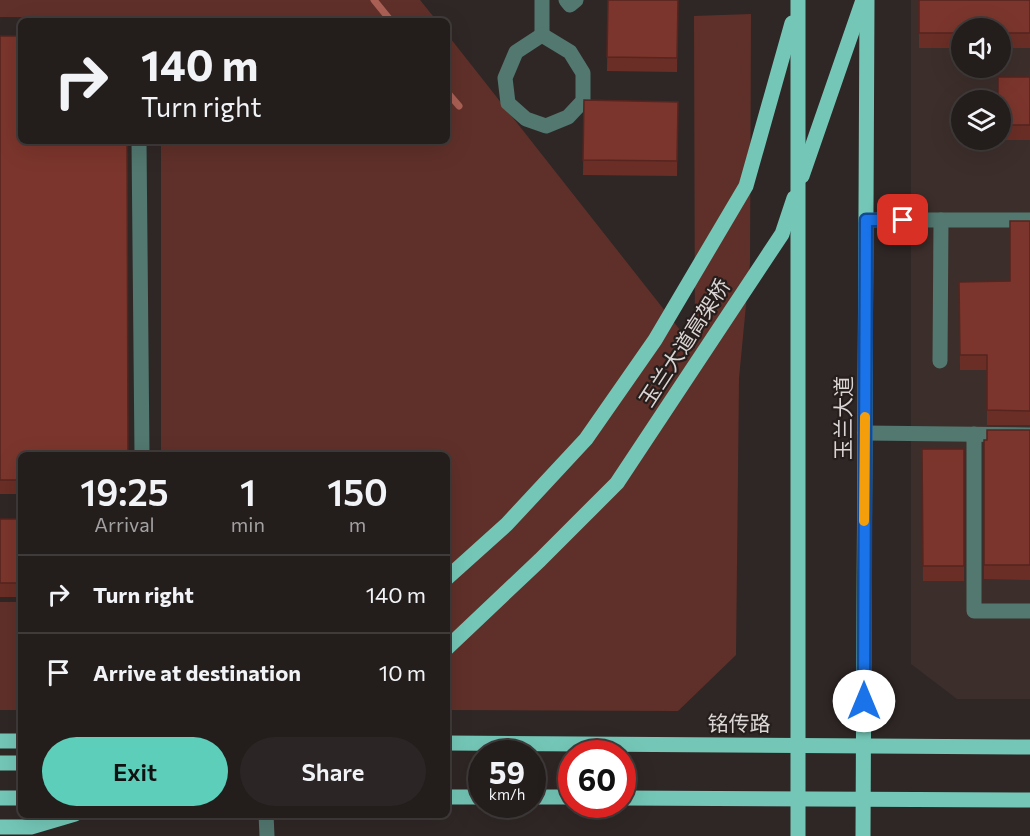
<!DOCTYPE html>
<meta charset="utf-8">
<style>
:root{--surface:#231d1c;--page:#2b2625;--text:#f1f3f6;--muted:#a3a2a3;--line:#403b3b;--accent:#5cceba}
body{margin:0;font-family:Commissioner,"Noto Sans SC",sans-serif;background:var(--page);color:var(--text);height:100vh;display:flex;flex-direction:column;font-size:22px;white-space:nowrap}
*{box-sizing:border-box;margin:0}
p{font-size:20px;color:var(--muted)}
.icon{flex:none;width:33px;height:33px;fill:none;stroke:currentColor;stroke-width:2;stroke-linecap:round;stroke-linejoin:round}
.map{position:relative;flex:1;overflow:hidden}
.details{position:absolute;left:18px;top:452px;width:432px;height:366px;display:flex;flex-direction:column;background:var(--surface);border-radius:9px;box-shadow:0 6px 24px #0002,0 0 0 2px var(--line)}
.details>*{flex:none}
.top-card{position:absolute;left:18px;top:18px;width:432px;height:126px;border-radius:9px;box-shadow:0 6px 24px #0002,0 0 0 2px var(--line);background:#231d1c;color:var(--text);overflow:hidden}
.fabs{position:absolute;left:951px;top:18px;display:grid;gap:12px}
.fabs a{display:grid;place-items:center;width:60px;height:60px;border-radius:50%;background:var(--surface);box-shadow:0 6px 24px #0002,0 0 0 2px var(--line);font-size:30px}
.speed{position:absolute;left:468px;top:740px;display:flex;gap:12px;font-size:30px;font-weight:700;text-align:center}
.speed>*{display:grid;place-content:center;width:78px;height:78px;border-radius:50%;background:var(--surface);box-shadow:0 6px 24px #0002,0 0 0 2px var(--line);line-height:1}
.speed small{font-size:15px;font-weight:400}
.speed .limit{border:9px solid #d22;background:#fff;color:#111}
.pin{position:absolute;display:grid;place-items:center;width:51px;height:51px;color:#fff;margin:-26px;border-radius:12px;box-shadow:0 3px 9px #0006}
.me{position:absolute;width:66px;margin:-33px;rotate:0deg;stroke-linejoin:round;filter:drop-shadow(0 0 4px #0008)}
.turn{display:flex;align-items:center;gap:21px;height:126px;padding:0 24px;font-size:27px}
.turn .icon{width:78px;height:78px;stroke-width:2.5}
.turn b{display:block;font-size:42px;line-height:51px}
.eta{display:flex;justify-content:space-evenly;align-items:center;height:102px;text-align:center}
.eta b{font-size:36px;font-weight:600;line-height:42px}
.cta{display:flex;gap:12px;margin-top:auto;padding:12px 24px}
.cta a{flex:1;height:69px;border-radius:36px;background:var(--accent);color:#111;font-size:24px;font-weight:600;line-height:69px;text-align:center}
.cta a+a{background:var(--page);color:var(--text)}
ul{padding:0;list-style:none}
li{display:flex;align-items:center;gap:18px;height:78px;padding:0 24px;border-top:2px solid var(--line)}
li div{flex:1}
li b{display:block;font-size:22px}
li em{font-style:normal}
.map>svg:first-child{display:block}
</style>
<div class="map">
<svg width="1030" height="836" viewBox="0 0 1030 836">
<rect width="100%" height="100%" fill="#2f2726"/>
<!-- built -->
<path fill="#3c2e2b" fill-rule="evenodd" d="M 911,0 L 1030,0 L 1030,699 L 957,699 L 911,664 ZM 962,28 L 1000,28 L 1000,68 L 962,68 ZM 962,100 L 1000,100 L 1000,140 L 962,140 Z"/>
<!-- green -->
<g fill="#5f3029">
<path d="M 0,0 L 420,0 L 437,21 L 142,21 L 139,18 L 0,17 Z"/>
<path d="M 751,14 L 750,263 L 739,378 L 736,655 L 678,711 L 447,710 L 447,454 L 161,454 L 161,141 L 447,141 L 447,34 L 695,349 L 694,16 Z"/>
<rect x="0" y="602" width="21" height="108"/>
</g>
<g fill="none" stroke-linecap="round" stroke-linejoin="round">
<!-- stream -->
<g stroke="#ab6055" stroke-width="7">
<path d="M 374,0 L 391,21"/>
<path d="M 447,92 L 459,106"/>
</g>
<!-- minor -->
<g stroke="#527870" stroke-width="15">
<path d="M 542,0 L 542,35"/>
<path d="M 566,0 L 570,5 L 576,0"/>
<path d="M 542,35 L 570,52 L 583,73 L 583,101 L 568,117 L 546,126 L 526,119 L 508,103 L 505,78 L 516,52 Z"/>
<path d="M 139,141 L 142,454"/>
<path d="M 866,220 L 1030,220"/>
<path d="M 940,361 L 941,220"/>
<path d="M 865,433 L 1030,435"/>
<path d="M 974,434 L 974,611 L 1030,611"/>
<path d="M 266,814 L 267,836"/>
</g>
<!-- major -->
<g stroke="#74c7b7" stroke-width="15">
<path d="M 798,0 L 798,836"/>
<path d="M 802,176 L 863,0"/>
<path d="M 447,578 L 507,524 L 586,439 L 655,340 L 746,186 L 792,23"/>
<path d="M 447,648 L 540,560 L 617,483 L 782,234 L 794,198"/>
<path d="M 0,741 L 21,741"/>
<path d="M 447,743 L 1030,747"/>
<path d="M 0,763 L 21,763"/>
<path d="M 447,797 L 482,797"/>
<path d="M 532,797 L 572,797"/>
<path d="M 0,798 L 21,798"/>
<path d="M 622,798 L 1030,800"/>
<path d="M 0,827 L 31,827 L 75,814"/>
<path d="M 863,836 L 867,0"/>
</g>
</g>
<!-- wall -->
<g fill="#6a2e26">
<path d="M 608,0 L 678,0 L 677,72 L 607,71 Z"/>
<path d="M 919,0 L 1030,0 L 1030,48 L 1000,48 L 1000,28 L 962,28 L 962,48 L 919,48 Z"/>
<path d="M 0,36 L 21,454 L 21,494 L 0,494 Z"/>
<path d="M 1030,77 L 1030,140 L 998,140 L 1000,140 L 1000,100 Z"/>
<path d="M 584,100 L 678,102 L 677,176 L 583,175 Z"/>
<path d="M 1030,221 L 1030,425 L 987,425 L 987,370 L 960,370 L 959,282 L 1010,281 Z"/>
<path d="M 1030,430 L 1030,580 L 984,579 L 984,449 L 987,440 Z"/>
<path d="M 922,449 L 964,449 L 964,581 L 923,581 Z"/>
<rect x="0" y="519" width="21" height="78"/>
</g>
<!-- building -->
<g fill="#7b352c" stroke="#56251f" stroke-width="1.5">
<path d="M 608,0 L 678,0 L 677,58 L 607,57 Z"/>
<path d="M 919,0 L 1030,0 L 1030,33 L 1000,33 L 1000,28 L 962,28 L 962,33 L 919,33 Z"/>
<path d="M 0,36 L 21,36 L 21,141 L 127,141 L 128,454 L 21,454 L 21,480 L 0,480 Z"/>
<path d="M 998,77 L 1030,77 L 1030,125 L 1000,125 L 1000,100 L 998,100 Z"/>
<path d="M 584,100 L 678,102 L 677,161 L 583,160 Z"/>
<path d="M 1010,221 L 1030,221 L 1030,411 L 987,410 L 987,355 L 960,355 L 959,282 L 1010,281 Z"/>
<path d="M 987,430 L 1030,430 L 1030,565 L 984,565 L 984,440 L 987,440 Z"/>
<path d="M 922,449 L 964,449 L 964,566 L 923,566 Z"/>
<rect x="0" y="519" width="21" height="64"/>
</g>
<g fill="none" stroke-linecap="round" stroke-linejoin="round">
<!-- route casing -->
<g stroke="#114b97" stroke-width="15">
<path id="route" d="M 864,701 L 866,220 L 903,220"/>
</g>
<!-- route -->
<use href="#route" stroke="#1a73e8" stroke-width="10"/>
<!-- slow -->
<path stroke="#f59e0b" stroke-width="10" d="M 864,521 L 865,417"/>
</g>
<g text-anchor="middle" stroke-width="4.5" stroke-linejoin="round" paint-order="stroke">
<!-- street labels -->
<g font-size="21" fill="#dad5d4" stroke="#251e1c">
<text transform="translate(685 343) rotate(-57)" y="7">玉兰大道高架桥</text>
<text transform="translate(844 418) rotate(-90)" y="7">玉兰大道</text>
<text x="739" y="731">铭传路</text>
</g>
</g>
</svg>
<div class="fabs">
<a><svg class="icon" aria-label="sound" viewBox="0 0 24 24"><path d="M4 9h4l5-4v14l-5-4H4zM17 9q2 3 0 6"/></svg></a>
<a><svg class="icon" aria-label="layers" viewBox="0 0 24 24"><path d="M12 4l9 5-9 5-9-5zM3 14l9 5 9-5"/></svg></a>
</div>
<div class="speed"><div>59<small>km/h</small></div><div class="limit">60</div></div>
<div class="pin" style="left:903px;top:220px;background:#d93025"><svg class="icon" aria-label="arrive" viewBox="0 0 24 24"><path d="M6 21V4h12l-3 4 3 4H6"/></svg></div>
<svg class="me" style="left:864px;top:701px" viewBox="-20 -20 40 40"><circle r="19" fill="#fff"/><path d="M0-13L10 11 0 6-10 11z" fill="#1a73e8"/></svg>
<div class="top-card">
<div class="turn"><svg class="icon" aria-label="right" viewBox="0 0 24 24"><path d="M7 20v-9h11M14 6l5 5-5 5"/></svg><div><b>140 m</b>Turn right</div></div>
</div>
<section class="details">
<div class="eta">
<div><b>19:25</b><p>Arrival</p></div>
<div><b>1</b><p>min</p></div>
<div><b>150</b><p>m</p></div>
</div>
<ul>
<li><svg class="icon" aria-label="right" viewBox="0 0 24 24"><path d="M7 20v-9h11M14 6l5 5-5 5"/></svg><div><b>Turn right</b></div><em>140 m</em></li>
<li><svg class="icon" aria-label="arrive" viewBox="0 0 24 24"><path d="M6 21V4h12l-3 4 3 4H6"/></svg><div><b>Arrive at destination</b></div><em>10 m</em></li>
</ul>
<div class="cta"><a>Exit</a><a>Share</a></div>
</section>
</div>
